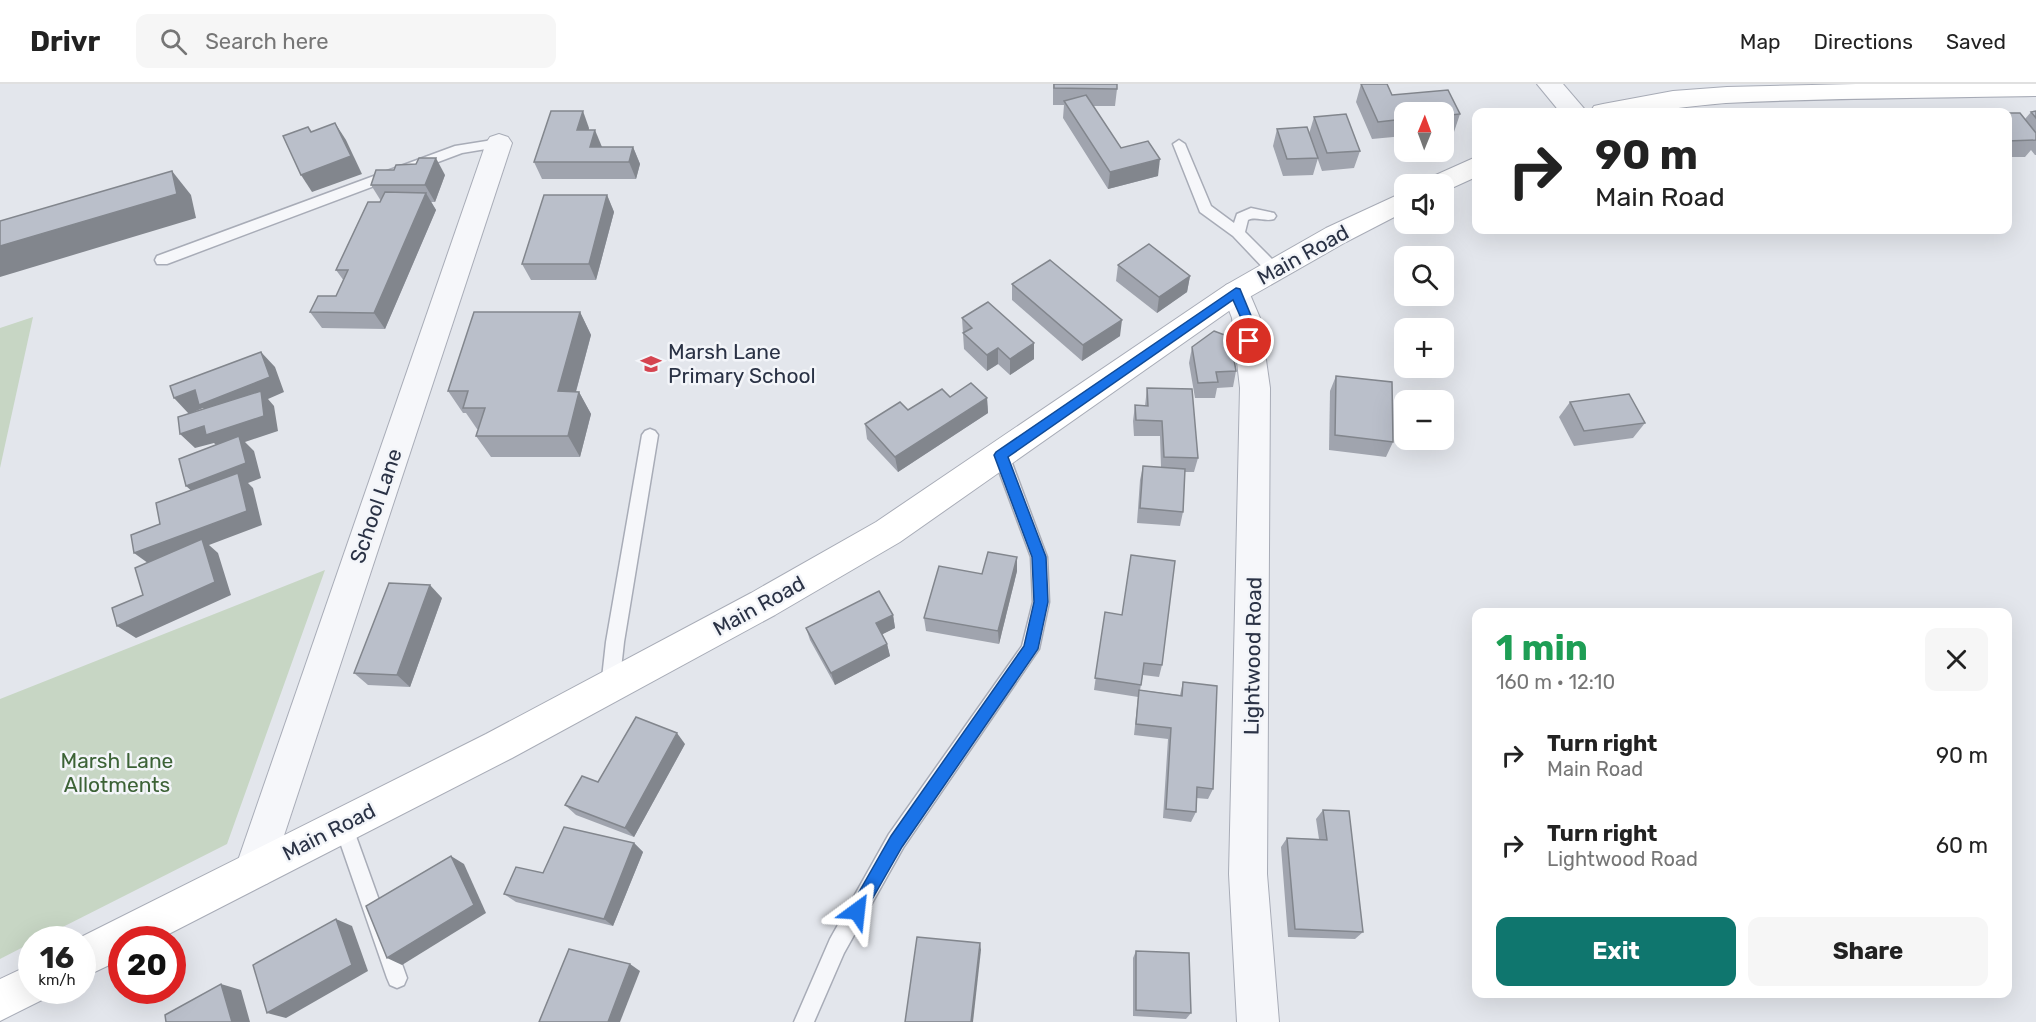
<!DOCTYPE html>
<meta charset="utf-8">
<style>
:root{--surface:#fff;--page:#f6f6f6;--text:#222;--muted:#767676;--line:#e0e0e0;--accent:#0f766e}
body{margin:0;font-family:Rubik,sans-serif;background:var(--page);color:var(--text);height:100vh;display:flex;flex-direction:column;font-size:22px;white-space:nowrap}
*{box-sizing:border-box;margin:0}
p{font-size:20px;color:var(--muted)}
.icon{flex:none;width:33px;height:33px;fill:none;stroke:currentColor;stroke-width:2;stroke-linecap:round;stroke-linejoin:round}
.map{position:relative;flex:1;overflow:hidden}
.sheet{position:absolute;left:1472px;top:524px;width:540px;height:390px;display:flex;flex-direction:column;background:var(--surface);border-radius:12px;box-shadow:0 6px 24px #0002}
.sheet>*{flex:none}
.hud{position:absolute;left:1472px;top:24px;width:540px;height:126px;border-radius:12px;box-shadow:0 6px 24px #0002;background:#fff;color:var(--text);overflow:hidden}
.needle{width:39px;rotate:1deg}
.buttons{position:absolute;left:1394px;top:18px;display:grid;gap:12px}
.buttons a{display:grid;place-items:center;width:60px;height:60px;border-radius:12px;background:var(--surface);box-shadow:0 6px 24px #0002;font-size:30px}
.speed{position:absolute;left:18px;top:842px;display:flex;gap:12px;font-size:30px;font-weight:700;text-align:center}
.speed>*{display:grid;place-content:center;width:78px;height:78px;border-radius:50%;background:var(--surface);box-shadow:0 6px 24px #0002;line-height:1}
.speed small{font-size:15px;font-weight:400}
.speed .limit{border:9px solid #d22;background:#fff;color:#111}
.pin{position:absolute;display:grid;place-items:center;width:51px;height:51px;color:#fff;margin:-26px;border:3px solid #fff;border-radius:50%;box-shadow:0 2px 6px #0007}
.me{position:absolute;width:66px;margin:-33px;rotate:30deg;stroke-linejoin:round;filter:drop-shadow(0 0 4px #0008)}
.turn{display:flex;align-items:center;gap:21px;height:126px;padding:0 24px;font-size:27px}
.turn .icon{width:78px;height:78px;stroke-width:2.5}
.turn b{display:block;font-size:42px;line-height:51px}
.round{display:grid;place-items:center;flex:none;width:63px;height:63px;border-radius:12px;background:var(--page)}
.overview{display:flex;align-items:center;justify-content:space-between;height:102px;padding:0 24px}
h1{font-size:36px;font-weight:700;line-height:45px;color:#1e9e55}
.action{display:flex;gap:12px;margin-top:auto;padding:12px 24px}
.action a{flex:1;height:69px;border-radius:12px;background:var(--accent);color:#fff;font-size:24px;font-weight:700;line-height:69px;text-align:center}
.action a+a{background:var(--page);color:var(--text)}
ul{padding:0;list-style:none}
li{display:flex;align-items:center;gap:18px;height:90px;padding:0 24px}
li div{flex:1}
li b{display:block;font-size:22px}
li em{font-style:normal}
header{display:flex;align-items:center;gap:36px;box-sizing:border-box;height:84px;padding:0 30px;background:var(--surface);border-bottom:2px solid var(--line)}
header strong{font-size:28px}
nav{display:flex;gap:33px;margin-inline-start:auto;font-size:21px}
.search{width:420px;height:54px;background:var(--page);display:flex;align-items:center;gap:15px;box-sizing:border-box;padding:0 21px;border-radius:12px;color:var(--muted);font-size:22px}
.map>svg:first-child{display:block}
</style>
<header>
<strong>Drivr</strong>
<div class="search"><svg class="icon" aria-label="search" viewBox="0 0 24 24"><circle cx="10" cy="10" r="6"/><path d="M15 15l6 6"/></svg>Search here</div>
<nav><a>Map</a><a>Directions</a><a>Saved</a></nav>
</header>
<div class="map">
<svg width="2036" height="938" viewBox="0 0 2036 938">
<rect width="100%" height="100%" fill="#e3e6ec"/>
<!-- green -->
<g fill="#c7d6c4">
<path d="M 33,233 L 0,384 L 0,244 Z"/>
<path d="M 325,486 L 227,760 L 39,855 L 32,855 L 31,859 L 0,875 L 0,615 Z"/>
</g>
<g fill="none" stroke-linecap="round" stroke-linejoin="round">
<!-- service casing -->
<g stroke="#a8acb7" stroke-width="3">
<g id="service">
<path d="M 499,55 L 504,56 L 505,59 L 504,62 L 462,69 L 167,180 L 157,180 L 155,176 L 157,172 L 455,62 Z"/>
<path d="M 1179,56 L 1185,60 L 1211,122 L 1234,139 L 1237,130 L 1251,124 L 1274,129 L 1276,132 L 1274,135 C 1265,138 1256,132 1248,136 L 1245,148 L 1279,182 L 1281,186 L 1279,190 L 1269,190 L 1233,152 L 1200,128 L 1173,60 Z"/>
<path d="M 650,345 L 655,347 L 658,351 L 624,558 L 619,603 L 616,609 L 610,611 L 604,609 L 601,603 L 606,558 L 642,351 L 645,347 Z"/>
<path d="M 1001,365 L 1007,367 L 1009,371 L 1047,473 L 1049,518 L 1039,565 L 903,764 L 844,869 L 814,938 L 794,938 L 830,855 L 889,750 L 1022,562 L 1033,518 L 1031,473 L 993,371 L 995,367 Z"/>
<path d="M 343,732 L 350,734 L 352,741 L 407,894 L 404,901 L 397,904 L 390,901 L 387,894 L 334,741 L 336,734 Z"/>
</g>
</g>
<!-- minor casing -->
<g stroke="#a8acb7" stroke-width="2">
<g id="minor">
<path d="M 499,50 L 508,53 L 512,59 L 273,785 L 268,799 L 254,804 L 240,799 L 235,785 L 486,59 L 490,53 Z"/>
<path d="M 1236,197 L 1246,201 L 1260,234 L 1270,304 L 1267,790 L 1279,938 L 1237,938 L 1229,790 L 1240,304 L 1232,234 L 1222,208 L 1226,201 Z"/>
</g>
</g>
<!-- tertiary casing -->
<g stroke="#a8acb7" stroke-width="2">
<path id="tertiary" d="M 1537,0 L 1563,0 L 1587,28 L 1560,28 Z"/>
</g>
<!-- secondary casing -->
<g stroke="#a8acb7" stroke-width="2">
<g id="secondary">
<path d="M 1856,0 L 2036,0 L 2036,12 C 1933,14 1829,14 1726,19 C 1681,22 1635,33 1590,28 L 1594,22 L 1603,20 L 1673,7 L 1727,3 Z"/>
<path d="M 1476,73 L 1476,93 L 1443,108 L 1443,100 L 1425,100 L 1429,94 Z"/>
<path d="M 1404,108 L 1404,128 L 1346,158 L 1246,215 L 900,458 L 775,531 L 512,674 L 159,855 L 122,855 L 122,875 L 82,894 L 82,855 L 77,855 L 486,650 L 751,509 L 876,438 L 1226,201 L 1326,144 Z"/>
<path d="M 32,880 L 32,906 L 50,906 L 46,914 L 0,937 L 0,895 Z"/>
</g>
</g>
<!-- service -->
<use href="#service" fill="#f6f7fa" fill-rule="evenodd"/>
<!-- minor -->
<use href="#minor" fill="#f6f7fa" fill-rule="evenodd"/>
<!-- tertiary -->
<use href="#tertiary" fill="#f6f7fa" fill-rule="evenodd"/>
<!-- secondary -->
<use href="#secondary" fill="#fff" fill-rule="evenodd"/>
</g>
<!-- wall -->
<g fill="#a0a4ae">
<path d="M 1053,0 L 1117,5 L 1115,22 L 1093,22 L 1121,64 L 1158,92 L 1108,105 L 1063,34 L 1064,21 L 1053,21 Z"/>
<path d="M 1361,0 L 1392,11 L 1460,30 L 1454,48 L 1443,49 L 1443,28 L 1404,28 L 1404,52 L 1372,55 L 1356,18 Z"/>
<path d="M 2036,27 L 2036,71 L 2035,71 L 2031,66 L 2025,73 L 2007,73 L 2007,29 L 2025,35 L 2031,28 Z"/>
<path d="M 1314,33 L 1360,67 L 1354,84 L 1322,87 L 1313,62 L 1318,74 L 1313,91 L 1283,92 L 1273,62 L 1277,45 L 1309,50 Z"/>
<path d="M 589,44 L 589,46 L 602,63 L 633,63 L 640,80 L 636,95 L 542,95 L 534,78 Z"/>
<path d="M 445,91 L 435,118 L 431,118 L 436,126 L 385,245 L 322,244 L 310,228 L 336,212 L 344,197 L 336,186 L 381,117 L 371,101 Z"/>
<path d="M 607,111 L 614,128 L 596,196 L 531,196 L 522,180 Z"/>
<path d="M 1118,181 L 1190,192 L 1187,208 L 1157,229 L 1116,197 Z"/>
<path d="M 1012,200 L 1120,252 L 1082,277 L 1012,216 Z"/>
<path d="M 580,228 L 591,251 L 576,308 L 579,308 L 591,330 L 580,373 L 491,373 L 476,352 L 478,345 L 477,345 L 466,329 L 463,329 L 448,307 Z"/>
<path d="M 962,234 L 1034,275 L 1010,291 L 998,280 L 987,287 L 964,265 Z"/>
<path d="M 1192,263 L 1236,287 L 1233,303 L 1217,304 L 1215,314 L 1195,314 L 1189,279 Z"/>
<path d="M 1336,292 L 1393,358 L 1386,373 L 1329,366 L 1330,307 Z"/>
<path d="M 1147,304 L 1198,374 L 1194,388 L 1185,388 L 1183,428 L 1180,442 L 1137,439 L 1140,396 L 1143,382 L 1161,383 L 1160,352 L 1134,352 L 1133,337 L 1135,321 L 1145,322 Z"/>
<path d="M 950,313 L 987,314 L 988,329 L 898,388 L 867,355 L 865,340 Z"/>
<path d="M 1570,318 L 1645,339 L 1633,354 L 1574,362 L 1559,333 Z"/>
<path d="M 1017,487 L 999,560 L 926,547 L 924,534 L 982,490 Z"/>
<path d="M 442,514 L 410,603 L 368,601 L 354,589 Z"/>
<path d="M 1105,528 L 1162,581 L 1159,593 L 1143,591 L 1140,606 L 1180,611 L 1183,598 L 1213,705 L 1208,715 L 1196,714 L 1196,728 L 1191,738 L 1163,734 L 1168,655 L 1134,651 L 1138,613 L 1094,606 Z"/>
<path d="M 893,531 L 895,544 L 882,550 L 887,560 L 890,572 L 835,601 L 810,556 L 806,544 Z"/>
<path d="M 685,660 L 634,753 L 576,731 L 565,721 L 598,698 Z"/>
<path d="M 1323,726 L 1363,848 L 1355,855 L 1288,853 L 1281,763 L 1287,754 L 1319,755 L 1316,735 Z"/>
<path d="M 634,759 L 643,768 L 613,842 L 516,818 L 504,810 L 543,789 Z"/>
<path d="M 1136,867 L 1191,929 L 1186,935 L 1133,932 L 1133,874 Z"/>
</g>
<!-- shaded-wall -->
<g fill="#82868d">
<path d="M 583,27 L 589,44 L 584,63 L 577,46 Z"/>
<path d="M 335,39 L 346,56 L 362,90 L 312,108 L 301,91 Z"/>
<path d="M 595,46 L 602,63 L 590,63 Z"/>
<path d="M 633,63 L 640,80 L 636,95 L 629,78 Z"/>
<path d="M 436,74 L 445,91 L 435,118 L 425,101 Z"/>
<path d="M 1160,75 L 1158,92 L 1108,105 L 1110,88 Z"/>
<path d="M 172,87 L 191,111 L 196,134 L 0,193 L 0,162 Z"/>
<path d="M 426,109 L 436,126 L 385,245 L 374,229 Z"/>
<path d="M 607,111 L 614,128 L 596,196 L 589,180 Z"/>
<path d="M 1190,192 L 1187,208 L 1157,229 L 1159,213 Z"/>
<path d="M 580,228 L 591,251 L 570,329 L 558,307 Z"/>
<path d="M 1122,236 L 1120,252 L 1082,277 L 1083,261 Z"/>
<path d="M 1034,259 L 1034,275 L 1010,291 L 1010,275 Z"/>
<path d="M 998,264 L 998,280 L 987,287 L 987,271 Z"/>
<path d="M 261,268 L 275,283 L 284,308 L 268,315 L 274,322 L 278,347 L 245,358 L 254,367 L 261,394 L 248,399 L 253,404 L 262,441 L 209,461 L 218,469 L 231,511 L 136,554 L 117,542 L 215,498 L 152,482 L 134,469 L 202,416 L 186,402 L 221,366 L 214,359 L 195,364 L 180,350 L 214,336 L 203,324 L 189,330 L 174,314 L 195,306 Z"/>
<path d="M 579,308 L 591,330 L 580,373 L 568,352 Z"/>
<path d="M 987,314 L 988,329 L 898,388 L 895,373 Z"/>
<path d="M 1017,473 L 1017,487 L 999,560 L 998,547 Z"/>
<path d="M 430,501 L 442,514 L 410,603 L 397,591 Z"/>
<path d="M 893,531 L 895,544 L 879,552 L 876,539 Z"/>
<path d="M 887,560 L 890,572 L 835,601 L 831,589 Z"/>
<path d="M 677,649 L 685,660 L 634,753 L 625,744 Z"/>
<path d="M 634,759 L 643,768 L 613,842 L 604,835 Z"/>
<path d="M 451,772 L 464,780 L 486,829 L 402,881 L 387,874 Z"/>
<path d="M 336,835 L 352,842 L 368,887 L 286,934 L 267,929 Z"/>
<path d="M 980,859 L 981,866 L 973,938 L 971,938 Z"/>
<path d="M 630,880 L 640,887 L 620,938 L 608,938 Z"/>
<path d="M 221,900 L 241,906 L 250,938 L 232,938 Z"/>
</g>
<!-- building -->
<g fill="#babfca" stroke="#82868d" stroke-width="1.5">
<path d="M 1054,0 L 1117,0 L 1117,5 L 1054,4 Z"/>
<path d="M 1361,0 L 1387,0 L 1392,11 L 1448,6 L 1460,30 L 1443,32 L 1443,28 L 1404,28 L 1404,35 L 1378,38 Z"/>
<path d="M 1086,11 L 1121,64 L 1148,57 L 1160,75 L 1110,88 L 1064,17 Z"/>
<path d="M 551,27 L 583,27 L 577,46 L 595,46 L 590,63 L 633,63 L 629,78 L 534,78 Z"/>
<path d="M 2036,27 L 2036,34 L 2031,28 Z"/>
<path d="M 2007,29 L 2020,29 L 2036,49 L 2036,56 L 2007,57 Z"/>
<path d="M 1346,30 L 1360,67 L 1327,69 L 1314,33 Z"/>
<path d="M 335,39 L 351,72 L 301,91 L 283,52 L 308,43 L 311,48 Z"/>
<path d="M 1307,43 L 1318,74 L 1287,75 L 1277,45 Z"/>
<path d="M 419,74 L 436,74 L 425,101 L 371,101 L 376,86 L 394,86 L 396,81 L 416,80 Z"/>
<path d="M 172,87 L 177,110 L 0,162 L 0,137 Z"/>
<path d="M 385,108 L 426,109 L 374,229 L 310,228 L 318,212 L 336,212 L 348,186 L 336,186 L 368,118 L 380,118 Z"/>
<path d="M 544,111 L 607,111 L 589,180 L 522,180 Z"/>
<path d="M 1149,160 L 1190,192 L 1159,213 L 1118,181 Z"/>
<path d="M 1050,176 L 1122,236 L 1083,261 L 1012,200 Z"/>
<path d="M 988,218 L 1034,259 L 1010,275 L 998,264 L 987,271 L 963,249 L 972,244 L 962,234 Z"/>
<path d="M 474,228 L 580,228 L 558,307 L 579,308 L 568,352 L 476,352 L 485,324 L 463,324 L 468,307 L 448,307 Z"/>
<path d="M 1214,247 L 1230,253 L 1236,287 L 1216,288 L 1218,298 L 1198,299 L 1192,263 Z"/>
<path d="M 261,268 L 270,293 L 199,321 L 195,306 L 174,314 L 170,302 Z"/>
<path d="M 1336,292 L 1392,298 L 1393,358 L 1335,351 Z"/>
<path d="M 971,299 L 987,314 L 895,373 L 865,340 L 900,318 L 908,326 L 942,305 L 950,313 Z"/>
<path d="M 1147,304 L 1192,305 L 1198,374 L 1164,373 L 1162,337 L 1136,336 L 1135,321 L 1148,322 Z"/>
<path d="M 261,307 L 264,332 L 206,351 L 204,342 L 180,350 L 178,333 Z"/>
<path d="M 1629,310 L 1645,339 L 1584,347 L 1570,318 Z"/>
<path d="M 239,352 L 246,379 L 186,402 L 179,375 Z"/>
<path d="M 1143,382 L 1185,385 L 1183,428 L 1140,424 Z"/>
<path d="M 238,389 L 247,427 L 134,469 L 131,451 L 160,440 L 156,419 Z"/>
<path d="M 202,455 L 215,498 L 117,542 L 112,524 L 143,511 L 135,484 Z"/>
<path d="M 988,468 L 1017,473 L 998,547 L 924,534 L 939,482 L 982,490 Z"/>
<path d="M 1131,471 L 1175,477 L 1162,581 L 1144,579 L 1141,601 L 1095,594 L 1105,528 L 1122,531 Z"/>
<path d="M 389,499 L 430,501 L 397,591 L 354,589 Z"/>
<path d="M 879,507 L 893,531 L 876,539 L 887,560 L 831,589 L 806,544 Z"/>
<path d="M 1183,598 L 1217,602 L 1213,705 L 1197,703 L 1196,728 L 1166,725 L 1171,644 L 1136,640 L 1139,606 L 1182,612 Z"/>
<path d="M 636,633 L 677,649 L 625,744 L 565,721 L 582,692 L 598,698 Z"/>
<path d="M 1323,726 L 1349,727 L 1363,848 L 1295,845 L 1287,754 L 1327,756 Z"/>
<path d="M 564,743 L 634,759 L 604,835 L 504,810 L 516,783 L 543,789 Z"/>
<path d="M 451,772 L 474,821 L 387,874 L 366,822 Z"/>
<path d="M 336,835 L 352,881 L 267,929 L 253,881 Z"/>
<path d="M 917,853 L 980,859 L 971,938 L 905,938 Z"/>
<path d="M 569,865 L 630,880 L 608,938 L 539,938 Z"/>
<path d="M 1136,867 L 1189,869 L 1191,929 L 1136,926 Z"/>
<path d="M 221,900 L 232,938 L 166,938 L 165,931 Z"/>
</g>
<!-- route -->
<path fill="#1a73e8" stroke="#114b97" stroke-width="1.5" d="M 1236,204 L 1240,205 L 1252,234 L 1255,257 L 1253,260 L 1249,262 L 1243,257 L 1241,234 L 1233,216 L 1008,373 L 1046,473 L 1048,518 L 1038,565 L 902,763 L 862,833 L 857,835 L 851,833 L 849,827 L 851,822 L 891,752 L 1024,562 L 1034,518 L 1032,473 L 994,371 L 996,368 Z"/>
<!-- icons -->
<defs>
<g id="school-bare" transform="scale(1.62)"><path d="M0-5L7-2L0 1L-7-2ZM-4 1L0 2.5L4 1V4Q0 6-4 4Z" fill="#d54450" stroke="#f3f5f9" stroke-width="2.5" paint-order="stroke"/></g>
</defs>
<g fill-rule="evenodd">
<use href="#school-bare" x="651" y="280"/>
</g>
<g text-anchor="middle" stroke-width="5" stroke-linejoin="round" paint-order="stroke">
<!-- street labels -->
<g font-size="21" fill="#2a3245" stroke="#f3f5f9">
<text transform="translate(1303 171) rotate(-29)" y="7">Main Road</text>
<text transform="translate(376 422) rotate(-71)" y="7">School Lane</text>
<text transform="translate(759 522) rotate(-29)" y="7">Main Road</text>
<text transform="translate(1253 572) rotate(-89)" y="7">Lightwood Road</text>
<text transform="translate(329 748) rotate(-27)" y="7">Main Road</text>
</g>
<!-- poi labels -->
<g font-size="21" fill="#2a3245" stroke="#f3f5f9" text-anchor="start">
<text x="668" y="275">Marsh Lane<tspan x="668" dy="24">Primary School</tspan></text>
</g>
<!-- park labels -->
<g font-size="21" fill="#3c6236" stroke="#f3f5f9">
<text x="117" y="684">Marsh Lane<tspan x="117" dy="24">Allotments</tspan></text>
</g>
</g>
</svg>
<div class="buttons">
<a><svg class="needle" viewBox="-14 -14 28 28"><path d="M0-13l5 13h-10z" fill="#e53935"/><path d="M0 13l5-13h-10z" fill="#767676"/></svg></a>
<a><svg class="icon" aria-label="sound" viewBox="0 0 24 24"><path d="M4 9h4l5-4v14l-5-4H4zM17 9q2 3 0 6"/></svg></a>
<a><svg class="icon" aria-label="search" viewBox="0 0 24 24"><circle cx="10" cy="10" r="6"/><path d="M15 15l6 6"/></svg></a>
<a>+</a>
<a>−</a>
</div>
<div class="speed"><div>16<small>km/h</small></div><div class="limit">20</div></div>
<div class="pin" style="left:1249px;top:257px;background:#d93025"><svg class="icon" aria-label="arrive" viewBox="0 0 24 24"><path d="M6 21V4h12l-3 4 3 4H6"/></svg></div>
<svg class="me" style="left:857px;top:827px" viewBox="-20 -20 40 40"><path d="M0-17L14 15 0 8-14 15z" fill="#1a73e8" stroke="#fff" stroke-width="4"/></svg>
<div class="hud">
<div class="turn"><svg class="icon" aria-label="right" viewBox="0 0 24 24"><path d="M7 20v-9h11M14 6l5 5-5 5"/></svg><div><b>90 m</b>Main Road</div></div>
</div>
<section class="sheet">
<div class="overview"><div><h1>1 min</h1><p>160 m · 12:10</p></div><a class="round"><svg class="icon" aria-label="close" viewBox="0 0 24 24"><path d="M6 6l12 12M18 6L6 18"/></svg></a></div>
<ul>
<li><svg class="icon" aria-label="right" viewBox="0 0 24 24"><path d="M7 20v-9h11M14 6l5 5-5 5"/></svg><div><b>Turn right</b><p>Main Road</p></div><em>90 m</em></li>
<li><svg class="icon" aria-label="right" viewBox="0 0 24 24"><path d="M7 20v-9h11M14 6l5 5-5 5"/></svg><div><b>Turn right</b><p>Lightwood Road</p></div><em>60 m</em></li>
</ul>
<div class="action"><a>Exit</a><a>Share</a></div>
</section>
</div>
